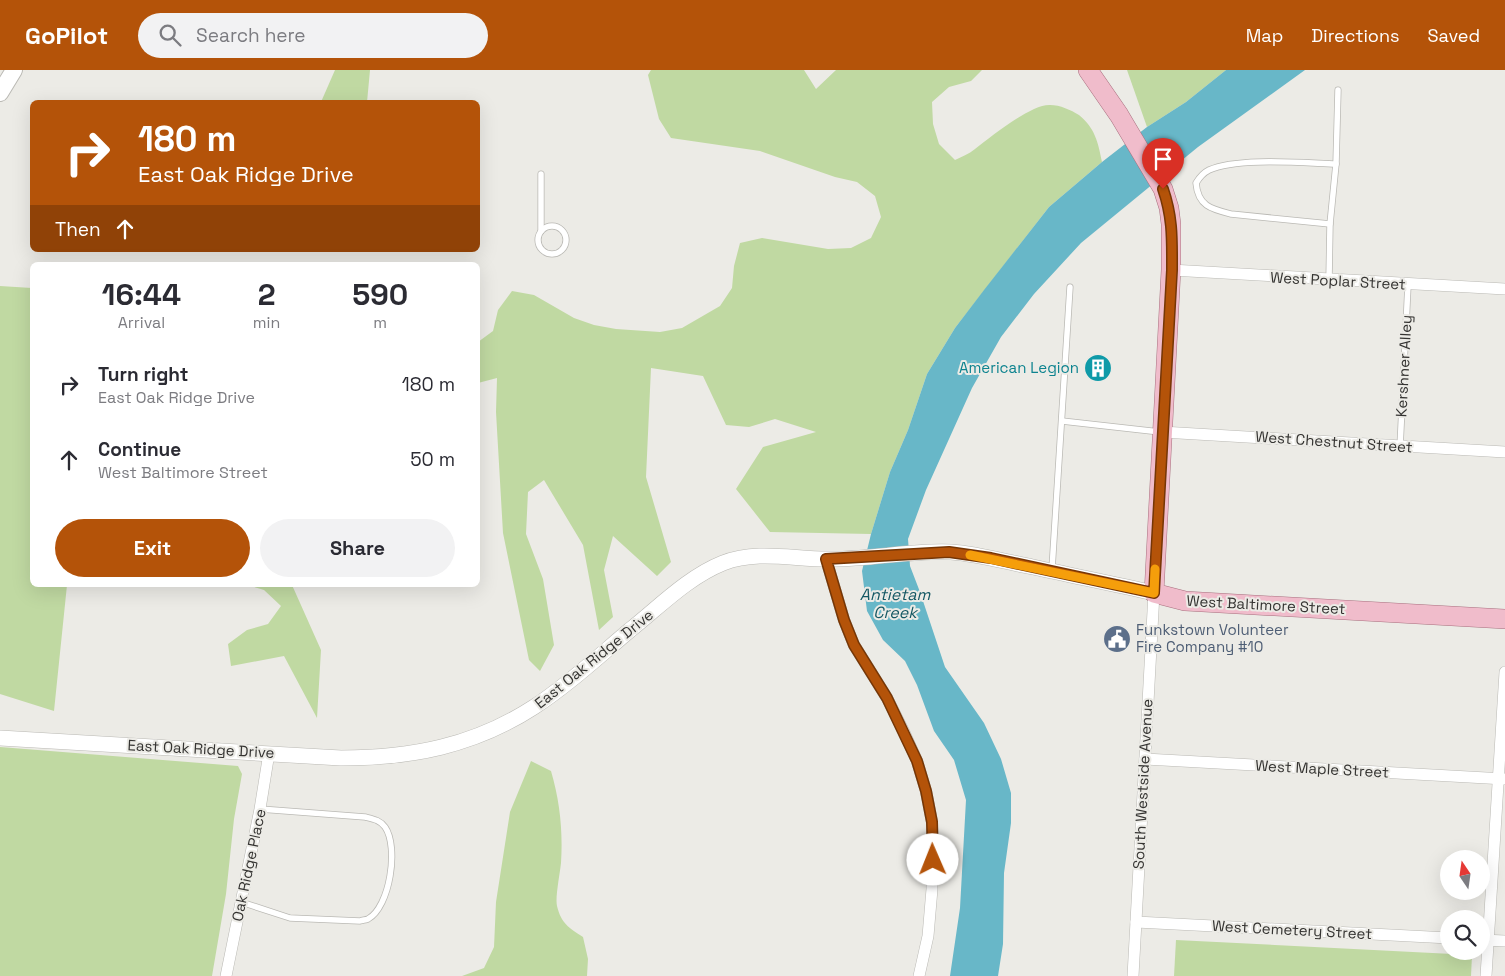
<!DOCTYPE html>
<style>
:root{--surface:#fff;--page:#f2f2f3;--text:#2b2b33;--muted:#7c7c81;--accent:#b45309}
body{margin:0;font-family:"Space Grotesk",sans-serif;background:var(--page);color:var(--text);height:100vh;display:flex;flex-direction:column;font-size:19px;white-space:nowrap}
*{box-sizing:border-box;margin:0}
p{font-size:16px;color:var(--muted)}
.icon{flex:none;width:28px;height:28px;fill:none;stroke:currentColor;stroke-width:2;stroke-linecap:round;stroke-linejoin:round}
.map{position:relative;flex:1;overflow:hidden}
.side{position:absolute;left:30px;top:192px;width:450px;height:325px;display:flex;flex-direction:column;background:var(--surface);border-radius:8px;box-shadow:0 5px 20px #0002}
.side>*{flex:none}
.banner{position:absolute;left:30px;top:30px;width:450px;height:152px;border-radius:8px;box-shadow:0 5px 20px #0002;background:#b45309;color:#fff;overflow:hidden}
.needle{width:32px;rotate:347deg}
.fabs{position:absolute;left:1440px;top:780px;display:grid;gap:10px}
.fabs a{display:grid;place-items:center;width:50px;height:50px;border-radius:50%;background:var(--surface);box-shadow:0 5px 20px #0002;font-size:25px}
.pin{position:absolute;display:grid;place-items:center;width:42px;height:42px;color:#fff;margin:-51px -21px;border-radius:50% 50% 50% 0;rotate:-45deg;box-shadow:0 0 5px #0007}
.pin .icon{rotate:45deg}
.me{position:absolute;width:55px;margin:-28px;rotate:359deg;stroke-linejoin:round;filter:drop-shadow(0 0 4px #0008)}
.turn{display:flex;align-items:center;gap:18px;height:105px;padding:0 25px;font-size:22px}
.turn .icon{width:65px;height:65px;stroke-width:2.5}
.turn b{display:block;font-size:35px;line-height:42px}
.then{display:flex;align-items:center;height:48px;padding:0 25px;background:#0003;gap:10px;font-size:19px}
.eta{display:flex;justify-content:space-evenly;align-items:center;height:85px;text-align:center}
.eta b{font-size:30px;font-weight:700;line-height:35px}
.action{display:flex;gap:10px;margin-top:auto;padding:10px 25px}
.action a{flex:1;height:58px;border-radius:30px;background:var(--accent);color:#fff;font-size:20px;font-weight:700;line-height:58px;text-align:center}
.action a+a{background:var(--page);color:var(--text)}
ul{padding:0;list-style:none}
li{display:flex;align-items:center;gap:15px;height:75px;padding:0 25px}
li div{flex:1}
li b{display:block;font-size:19px}
li em{font-style:normal}
header{display:flex;align-items:center;gap:30px;box-sizing:border-box;height:70px;padding:0 25px;background:var(--accent);color:#fff}
header strong{font-size:24px}
nav{display:flex;gap:28px;margin-inline-start:auto;font-size:18px}
.search{width:350px;height:45px;background:var(--page);display:flex;align-items:center;gap:12px;box-sizing:border-box;padding:0 18px;border-radius:28px;color:var(--muted);font-size:19px}
.map>svg:first-child{display:block}
</style>
<header>
<strong>GoPilot</strong>
<div class="search"><svg class="icon" aria-label="search" viewBox="0 0 24 24"><circle cx="10" cy="10" r="6"/><path d="M15 15l6 6"/></svg>Search here</div>
<nav><a>Map</a><a>Directions</a><a>Saved</a></nav>
</header>
<div class="map">
<svg width="1505" height="906" viewBox="0 0 1505 906">
<rect width="100%" height="100%" fill="#ecebe6"/>
<!-- green -->
<g fill="#c0d9a2">
<path d="M 335,0 L 370,0 L 367,32 L 321,32 Z"/>
<path d="M 651,0 L 804,0 L 816,19 L 836,0 L 982,0 L 971,11 L 949,17 L 932,32 L 933,54 L 939,74 L 955,90 C 961,87 969,84 975,79 C 991,67 1031,34 1050,35 C 1060,35 1071,40 1079,45 C 1095,58 1098,72 1102,92 L 1049,137 L 955,258 L 927,304 L 908,360 L 890,402 L 871,464 L 770,462 L 736,419 L 763,377 L 816,362 L 775,349 L 749,357 L 726,355 L 703,306 L 651,298 L 646,407 L 671,492 L 657,506 L 613,466 L 604,500 L 613,547 L 599,560 L 583,475 L 544,410 L 528,422 L 526,464 L 543,509 L 554,575 L 540,601 L 529,590 L 503,463 L 496,342 L 497,308 L 478,313 L 478,272 L 493,261 L 498,240 L 512,221 L 534,225 L 574,248 L 594,255 L 616,259 L 660,262 L 682,258 L 720,236 L 732,218 L 734,196 L 740,173 L 762,168 L 828,179 L 851,178 L 871,168 L 881,147 L 875,126 L 857,112 L 835,107 L 760,81 L 671,68 L 659,49 L 648,5 Z"/>
<path d="M 1127,0 L 1226,0 L 1186,32 L 1147,57 Z"/>
<path d="M 0,216 L 32,218 L 32,515 L 67,515 L 54,641 L 0,624 Z"/>
<path d="M 248,515 L 292,515 L 321,580 L 317,648 L 284,586 L 231,596 L 228,574 L 247,560 L 268,554 L 281,536 L 264,520 Z"/>
<path d="M 0,677 L 238,696 L 242,704 L 234,749 L 226,824 L 212,906 L 0,906 Z"/>
<path d="M 531,691 L 551,701 C 560,732 563,761 561,793 C 560,803 555,828 557,836 C 561,853 569,858 583,867 L 588,889 L 587,906 L 462,906 L 484,898 L 494,877 L 496,832 L 510,742 Z"/>
<path d="M 1176,870 L 1472,885 L 1471,906 L 1174,906 Z"/>
</g>
<!-- water -->
<path fill="#68b7c8" d="M 1226,0 L 1305,0 L 1198,77 L 1081,173 L 1034,224 L 1001,267 L 972,318 L 926,420 L 908,469 L 910,496 L 920,522 L 945,597 L 984,653 L 1001,689 L 1011,723 L 1011,753 L 1004,803 L 1003,874 L 998,906 L 950,906 L 960,838 L 966,730 L 954,690 L 934,661 L 917,615 L 905,591 L 883,570 L 867,541 L 862,501 L 871,464 L 890,402 L 908,360 L 927,304 L 955,258 L 984,220 L 1049,137 L 1102,92 L 1147,57 L 1186,32 Z"/>
<g fill="none" stroke-linecap="round" stroke-linejoin="round">
<!-- service casing -->
<g stroke="#bab9b4" stroke-width="7">
<g id="service">
<path d="M 541,104 L 541,161"/>
<path d="M 1330,154 L 1231,144 C 1211,139 1198,136 1196,113 C 1199,108 1203,103 1209,100 C 1237,87 1304,93 1336,94"/>
<circle cx="552" cy="170" r="14"/>
<path d="M 1329,210 L 1330,154 L 1336,94 L 1338,20"/>
<path d="M 1062,351 L 1160,362"/>
<path d="M 1400,377 L 1408,215"/>
<path d="M 1052,499 L 1070,217"/>
<path d="M 241,832 L 290,848 L 360,851 C 363,850 366,850 368,849 C 390,837 399,777 385,757 C 380,750 373,749 365,747 L 260,739"/>
</g>
</g>
<!-- minor casing -->
<g stroke="#bab9b4" stroke-width="12">
<g id="minor">
<path d="M 1171,200 L 1505,219"/>
<path d="M 1162,362 L 1505,382"/>
<path d="M 826,489 L 844,550 L 854,575 L 887,628 L 904,662 L 917,691 L 926,721 L 932,752 L 932,819 L 928,866 L 919,906"/>
<path d="M 1145,689 L 1505,709"/>
<path d="M 1136,852 L 1449,868"/>
<path d="M 1482,870 L 1505,871"/>
<path d="M 226,906 L 260,739 L 269,683"/>
<path d="M 1133,906 L 1154,523"/>
<path d="M 1486,906 L 1505,602"/>
</g>
</g>
<!-- tertiary casing -->
<g stroke="#bab9b4" stroke-width="16">
<path id="tertiary" d="M 0,668 L 341,688 C 411,688 474,676 534,637 C 568,615 599,586 630,560 C 659,537 688,507 723,493 C 757,480 792,489 827,489 C 869,490 910,480 951,482 C 979,484 1006,492 1033,497 C 1074,506 1114,514 1154,523"/>
</g>
<!-- secondary casing -->
<g stroke="#bab9b4" stroke-width="18">
<path id="secondary" d="M 0,23 L 14,0"/>
</g>
<!-- primary casing -->
<g stroke="#a8707f" stroke-width="20">
<path id="primary" d="M 1088,0 L 1119,45 L 1163,119 L 1169,138 L 1171,154 L 1171,200 L 1154,523 L 1185,531 L 1505,549"/>
</g>
<!-- service -->
<use href="#service" stroke="#fff" stroke-width="5.5"/>
<!-- minor -->
<use href="#minor" stroke="#fff" stroke-width="11"/>
<!-- tertiary -->
<use href="#tertiary" stroke="#fff" stroke-width="15"/>
<!-- secondary -->
<use href="#secondary" stroke="#fff" stroke-width="16"/>
<!-- primary -->
<use href="#primary" stroke="#f0bccb" stroke-width="19"/>
</g>
<g fill="none" stroke-linecap="round" stroke-linejoin="round">
<!-- route casing -->
<g stroke="#753606" stroke-width="12">
<path id="route" d="M 933,790 L 932,752 L 926,721 L 917,691 L 887,628 L 854,575 L 844,550 L 826,489 L 949,482 L 991,488 L 1154,523 L 1172,200 C 1172,170 1173,148 1163,119"/>
</g>
<!-- route -->
<use href="#route" stroke="#b45309" stroke-width="9"/>
<!-- slow -->
<path stroke="#f59e0b" stroke-width="9" d="M 970,485 L 1154,523 L 1155,499"/>
</g>
<!-- icons -->
<defs>
<g id="building-disc" transform="scale(1.4375)"><circle r="9.5" fill="#0f9aa8" stroke="#ecebe6"/><path d="M-4-6H4V6H1V3H-1V6H-4ZM-2.5-4.3h1.7v1.8h-1.7ZM.8-4.3h1.7v1.8H.8ZM-2.5-1h1.7V.8h-1.7ZM.8-1h1.7V.8H.8Z" fill="#fff"/></g>
<g id="civic-disc" transform="scale(1.4375)"><circle r="9.5" fill="#5c6f8a" stroke="#ecebe6"/><path d="M-.6-6.5H3V-4.5H.6V-3L4-1V1h2V6H-6V1h2V-1L-.6-3ZM-1.2 2.5V6h2.4V2.5Z" fill="#fff"/></g>
</defs>
<g fill-rule="evenodd">
<use href="#building-disc" x="1098" y="298"/>
<use href="#civic-disc" x="1117" y="569"/>
</g>
<g text-anchor="middle" stroke-width="4" stroke-linejoin="round" paint-order="stroke">
<!-- street labels -->
<g font-size="15" fill="#353432" stroke="#ecebe6">
<text transform="translate(1338 211) rotate(3)" y="5">West Poplar Street</text>
<text transform="translate(1404 296) rotate(-87)" y="5">Kershner Alley</text>
<text transform="translate(1334 372) rotate(4)" y="5">West Chestnut Street</text>
<text transform="translate(1266 535) rotate(3)" y="5">West Baltimore Street</text>
<text transform="translate(594 589) rotate(-39)" y="5">East Oak Ridge Drive</text>
<text transform="translate(201 679) rotate(3)" y="5">East Oak Ridge Drive</text>
<text transform="translate(1322 699) rotate(3)" y="5">West Maple Street</text>
<text transform="translate(1143 714) rotate(-87)" y="5">South Westside Avenue</text>
<text transform="translate(249 795) rotate(-78)" y="5">Oak Ridge Place</text>
<text transform="translate(1292 860) rotate(3)" y="5">West Cemetery Street</text>
</g>
<!-- culture labels -->
<g font-size="15" fill="#0d838f" stroke="#ecebe6" text-anchor="end">
<text x="1079" y="303">American Legion</text>
</g>
<!-- service labels -->
<g font-size="15" fill="#4e5e75" stroke="#ecebe6" text-anchor="start">
<text x="1136" y="565">Funkstown Volunteer<tspan x="1136" dy="17">Fire Company #10</tspan></text>
</g>
<!-- water labels -->
<g font-size="16" font-style="italic" fill="#145864" stroke="#ecebe6">
<text x="895" y="530">Antietam<tspan x="895" dy="18">Creek</tspan></text>
</g>
</g>
</svg>
<div class="fabs">
<a><svg class="needle" viewBox="-14 -14 28 28"><path d="M0-13l5 13h-10z" fill="#e53935"/><path d="M0 13l5-13h-10z" fill="#7c7c81"/></svg></a>
<a><svg class="icon" aria-label="search" viewBox="0 0 24 24"><circle cx="10" cy="10" r="6"/><path d="M15 15l6 6"/></svg></a>
</div>
<div class="pin" style="left:1163px;top:119px;background:#d93025"><svg class="icon" aria-label="arrive" viewBox="0 0 24 24"><path d="M6 21V4h12l-3 4 3 4H6"/></svg></div>
<svg class="me" style="left:933px;top:790px" viewBox="-20 -20 40 40"><circle r="19" fill="#fff"/><path d="M0-13L10 11 0 6-10 11z" fill="#b45309"/></svg>
<div class="banner">
<div class="turn"><svg class="icon" aria-label="right" viewBox="0 0 24 24"><path d="M7 20v-9h11M14 6l5 5-5 5"/></svg><div><b>180 m</b>East Oak Ridge Drive</div></div>
<div class="then">Then<svg class="icon" aria-label="ahead" viewBox="0 0 24 24"><path d="M12 20V5M6 11l6-6 6 6"/></svg></div>
</div>
<section class="side">
<div class="eta">
<div><b>16:44</b><p>Arrival</p></div>
<div><b>2</b><p>min</p></div>
<div><b>590</b><p>m</p></div>
</div>
<ul>
<li><svg class="icon" aria-label="right" viewBox="0 0 24 24"><path d="M7 20v-9h11M14 6l5 5-5 5"/></svg><div><b>Turn right</b><p>East Oak Ridge Drive</p></div><em>180 m</em></li>
<li><svg class="icon" aria-label="ahead" viewBox="0 0 24 24"><path d="M12 20V5M6 11l6-6 6 6"/></svg><div><b>Continue</b><p>West Baltimore Street</p></div><em>50 m</em></li>
</ul>
<div class="action"><a>Exit</a><a>Share</a></div>
</section>
</div>
